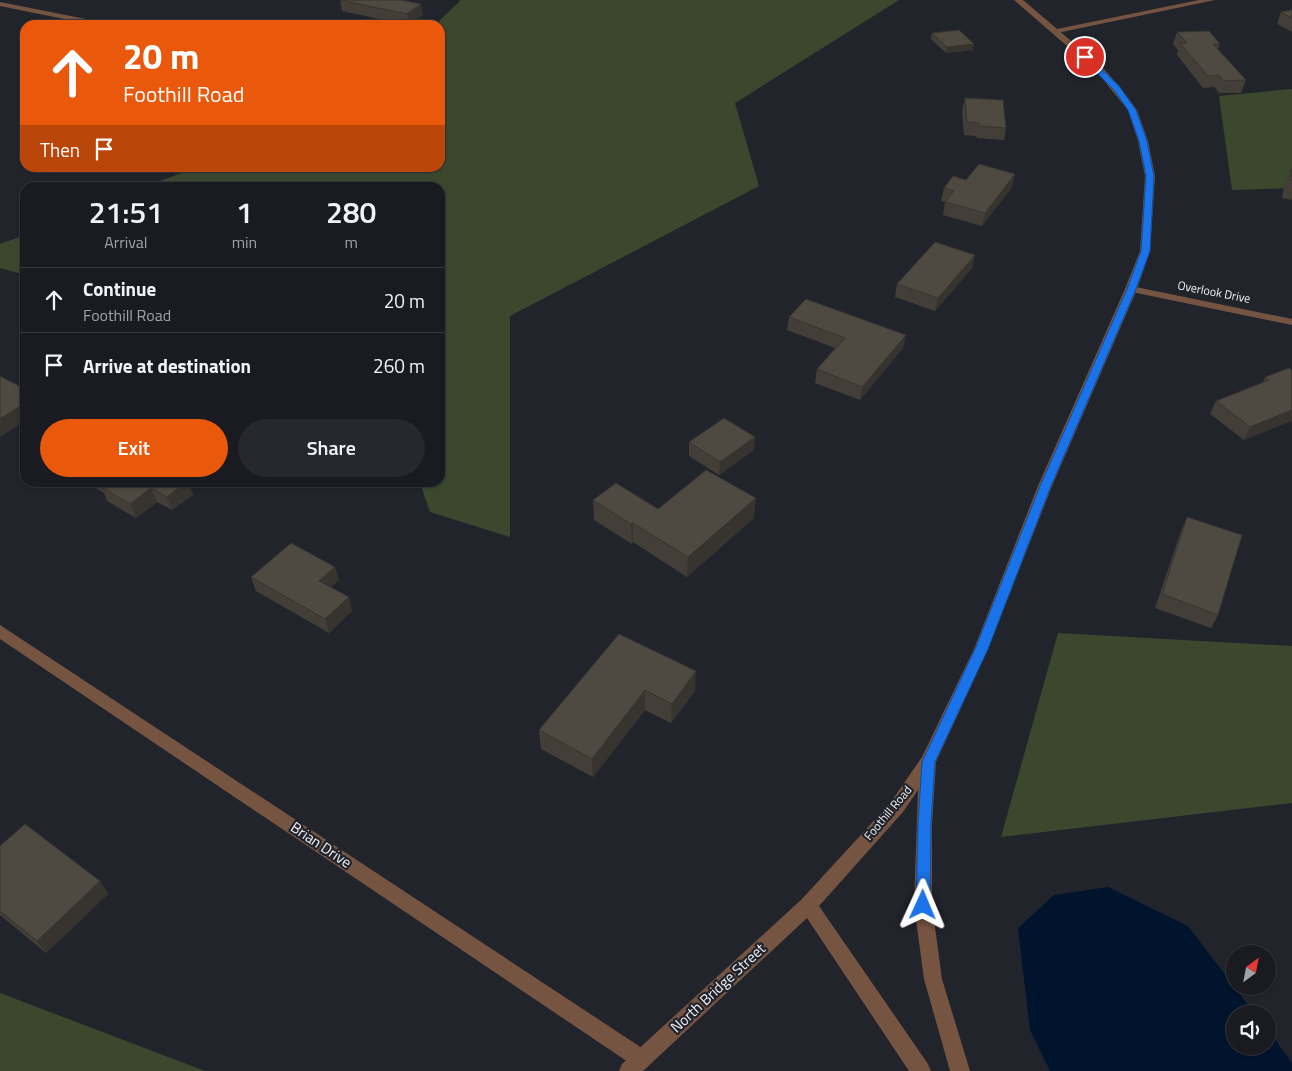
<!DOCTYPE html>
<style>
:root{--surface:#1a1b21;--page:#27282e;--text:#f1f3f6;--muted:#9fa1a5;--line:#38393f;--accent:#ea580c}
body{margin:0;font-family:"Titillium Web",sans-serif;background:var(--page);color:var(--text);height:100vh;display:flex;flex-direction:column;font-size:19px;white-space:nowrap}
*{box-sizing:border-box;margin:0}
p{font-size:16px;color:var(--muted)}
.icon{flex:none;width:28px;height:28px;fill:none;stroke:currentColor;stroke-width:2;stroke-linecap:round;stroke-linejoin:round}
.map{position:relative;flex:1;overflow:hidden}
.details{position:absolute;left:20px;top:182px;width:425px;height:305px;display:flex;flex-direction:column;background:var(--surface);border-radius:15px;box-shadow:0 1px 4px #0004,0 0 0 1px var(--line)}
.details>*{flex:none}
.banner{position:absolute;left:20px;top:20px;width:425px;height:152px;border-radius:15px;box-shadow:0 1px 4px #0004,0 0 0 1px var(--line);background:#ea580c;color:#fff;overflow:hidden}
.needle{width:32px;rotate:32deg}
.tools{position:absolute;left:1226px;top:945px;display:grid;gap:10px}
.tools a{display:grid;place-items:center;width:50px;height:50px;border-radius:50%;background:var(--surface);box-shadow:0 1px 4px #0004,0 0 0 1px var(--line);font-size:25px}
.pin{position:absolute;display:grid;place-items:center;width:42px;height:42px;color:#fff;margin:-21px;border:2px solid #fff;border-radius:50%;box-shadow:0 1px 5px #0007}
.me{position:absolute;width:55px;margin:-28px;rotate:1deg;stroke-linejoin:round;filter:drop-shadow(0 0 4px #0008)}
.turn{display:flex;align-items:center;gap:18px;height:105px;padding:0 20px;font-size:22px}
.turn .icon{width:65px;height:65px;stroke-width:2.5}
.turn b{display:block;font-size:35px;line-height:42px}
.then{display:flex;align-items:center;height:48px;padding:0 20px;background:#0003;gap:10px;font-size:19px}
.eta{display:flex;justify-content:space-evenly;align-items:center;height:85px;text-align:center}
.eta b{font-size:30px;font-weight:600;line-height:35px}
.primary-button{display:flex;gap:10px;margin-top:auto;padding:10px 20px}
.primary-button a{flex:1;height:58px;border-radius:30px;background:var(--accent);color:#fff;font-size:20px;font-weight:600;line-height:58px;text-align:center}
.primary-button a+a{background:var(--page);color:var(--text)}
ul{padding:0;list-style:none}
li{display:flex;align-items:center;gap:15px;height:65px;padding:0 20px;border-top:1px solid var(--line)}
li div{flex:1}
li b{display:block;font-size:19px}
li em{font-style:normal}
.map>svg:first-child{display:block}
</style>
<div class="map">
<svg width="1292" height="1071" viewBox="0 0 1292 1071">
<rect width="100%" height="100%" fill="#22242c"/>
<!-- green -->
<g fill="#3b482e">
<path d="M 461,0 L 899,0 L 735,103 L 759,186 L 510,316 L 510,537 L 430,512 L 420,483 L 440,482 L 440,188 L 144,187 L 195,168 L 440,168 L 440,25 L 435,25 Z"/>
<path d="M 1292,89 L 1292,188 L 1232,190 L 1219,96 Z"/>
<path d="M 25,235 L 25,275 L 0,268 L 0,244 Z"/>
<path d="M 1058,633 L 1292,646 L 1292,803 L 1001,837 Z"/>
<path d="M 0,993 L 205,1071 L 0,1071 Z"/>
</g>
<!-- water -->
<path fill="#00142d" d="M 1108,887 L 1188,926 L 1255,1014 L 1235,1014 L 1235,1046 L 1268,1046 L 1268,1030 L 1292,1063 L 1292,1071 L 1050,1071 L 1030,1030 L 1018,928 L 1054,895 Z"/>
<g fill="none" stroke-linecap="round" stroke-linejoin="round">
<!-- minor -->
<g fill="#765442" fill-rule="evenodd">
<path d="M 1199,0 L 1215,0 L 1057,33 L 1053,31 L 1057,29 Z"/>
<path d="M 0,2 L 106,23 L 110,25 L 94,25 L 0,6 Z"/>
<path d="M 1131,286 L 1292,319 L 1292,325 L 1127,291 L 1125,289 L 1127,287 Z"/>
<path d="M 0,625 L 648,1052 L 651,1059 L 648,1066 L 641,1069 L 634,1066 L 0,639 Z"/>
</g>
<!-- tertiary -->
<path fill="#765442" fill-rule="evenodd" d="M 1014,0 L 1023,0 L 1103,68 L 1119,86 L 1137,110 L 1148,141 L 1155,176 L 1150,251 L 1137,289 L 1052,486 L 988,649 L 936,762 L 932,824 L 932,905 L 942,979 L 970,1071 L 950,1071 L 924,979 L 914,905 L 918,790 L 903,812 L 819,906 L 928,1064 L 931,1071 L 909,1071 L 807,918 L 643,1071 L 619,1071 L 622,1064 L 802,899 L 891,802 L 922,757 L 974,649 L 1038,486 L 1125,289 L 1140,251 L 1145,176 L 1138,141 L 1128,110 L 1097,72 Z"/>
</g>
<!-- wall -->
<g fill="#433f38">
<path d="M 340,0 L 423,15 L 409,25 L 407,25 L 342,11 Z"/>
<path d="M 1292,10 L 1292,32 L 1277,24 L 1281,12 Z"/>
<path d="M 1177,32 L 1220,44 L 1218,49 L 1246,80 L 1241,93 L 1219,93 L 1214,87 L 1203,88 L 1177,55 L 1178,50 L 1173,44 Z"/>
<path d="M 932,33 L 973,50 L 946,53 L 931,39 Z"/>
<path d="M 965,98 L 1006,128 L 1004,140 L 977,138 L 976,136 L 964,135 L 962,110 Z"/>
<path d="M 1292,165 L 1292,200 L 1282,198 L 1286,179 Z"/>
<path d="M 966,180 L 1012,187 L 982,226 L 943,215 L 945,202 L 941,201 L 944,188 Z"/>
<path d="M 975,255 L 972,268 L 935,311 L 895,297 L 897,284 Z"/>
<path d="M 789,317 L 906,335 L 903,348 L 860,400 L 815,383 L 817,369 L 835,348 L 787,330 Z"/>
<path d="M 1289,368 L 1244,440 L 1210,414 L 1216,401 L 1263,383 L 1265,377 Z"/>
<path d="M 689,442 L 754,450 L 719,475 L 689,456 Z"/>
<path d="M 86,482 L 188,482 L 193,495 L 172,510 L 157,502 L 136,518 L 107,501 L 104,493 Z"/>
<path d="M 593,500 L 658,509 L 754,518 L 687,577 L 633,542 L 632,544 L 594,520 Z"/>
<path d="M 1187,517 L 1218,615 L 1211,628 L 1155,608 L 1181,531 Z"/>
<path d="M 335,567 L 339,580 L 331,587 L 349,597 L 352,611 L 329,633 L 256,591 L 251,577 Z"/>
<path d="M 619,634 L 695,691 L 671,723 L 645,710 L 593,777 L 541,749 L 539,730 Z"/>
<path d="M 0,846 L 100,881 L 108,894 L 46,953 L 0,915 Z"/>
</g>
<!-- shaded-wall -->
<g fill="#37332e">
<path d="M 421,4 L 423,15 L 409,25 L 407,14 Z"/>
<path d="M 974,44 L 973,50 L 946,53 L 947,47 Z"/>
<path d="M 1015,174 L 1012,187 L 982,226 L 985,213 Z"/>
<path d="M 975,255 L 972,268 L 935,311 L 938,298 Z"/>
<path d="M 906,335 L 903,348 L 860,400 L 862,387 Z"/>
<path d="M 25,403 L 25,421 L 0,437 L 0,419 Z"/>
<path d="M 1292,410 L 1292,421 L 1244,440 L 1250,427 Z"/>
<path d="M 755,437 L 754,450 L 719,475 L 720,462 Z"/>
<path d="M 186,482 L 188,482 L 193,495 L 172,510 L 167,497 Z"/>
<path d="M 151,488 L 157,502 L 136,518 L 130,504 Z"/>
<path d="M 756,498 L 754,518 L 687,577 L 688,557 Z"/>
<path d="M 633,523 L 633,542 L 632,544 L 631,524 Z"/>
<path d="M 335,567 L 339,580 L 323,595 L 319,581 Z"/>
<path d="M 349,597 L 352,611 L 329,633 L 325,619 Z"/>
<path d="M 696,671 L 695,691 L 671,723 L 672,704 Z"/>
<path d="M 645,690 L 645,710 L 593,777 L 592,759 Z"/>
<path d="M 100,881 L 108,894 L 46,953 L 37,941 Z"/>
</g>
<!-- building -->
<g fill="#4e4941" stroke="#37332e">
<path d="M 340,0 L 401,0 L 421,4 L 407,14 Z"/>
<path d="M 1292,10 L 1292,18 L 1281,12 Z"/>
<path d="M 959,30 L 974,44 L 947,47 L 932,33 Z"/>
<path d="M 1209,31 L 1220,44 L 1213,44 L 1246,80 L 1224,81 L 1219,75 L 1208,76 L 1180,43 L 1187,43 L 1177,32 Z"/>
<path d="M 965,98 L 1003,100 L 1006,128 L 979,126 L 979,123 L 967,122 Z"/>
<path d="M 979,164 L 1015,174 L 985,213 L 945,202 L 954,191 L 944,188 L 953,176 L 966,180 Z"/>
<path d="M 1292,169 L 1292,180 L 1290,179 Z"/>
<path d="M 935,242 L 975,255 L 938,298 L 897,284 Z"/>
<path d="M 806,299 L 906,335 L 862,387 L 817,369 L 845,338 L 789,317 Z"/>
<path d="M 1289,368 L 1292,370 L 1292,410 L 1250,427 L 1216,401 L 1269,380 L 1265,377 Z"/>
<path d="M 0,376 L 25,389 L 25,403 L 0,419 Z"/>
<path d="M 724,418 L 755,437 L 720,462 L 689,442 Z"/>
<path d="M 706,470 L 756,498 L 688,557 L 633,523 L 631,524 L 593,500 L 616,483 L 658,509 Z"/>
<path d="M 103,482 L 186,482 L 167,497 L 151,488 L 130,504 L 101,487 L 106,484 Z"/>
<path d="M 1187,517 L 1242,535 L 1218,615 L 1162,594 Z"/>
<path d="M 291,543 L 335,567 L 319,581 L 349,597 L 325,619 L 251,577 Z"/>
<path d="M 619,634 L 696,671 L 672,704 L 645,690 L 592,759 L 539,730 Z"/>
<path d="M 25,824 L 100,881 L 37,941 L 0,911 L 0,846 Z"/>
</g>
<!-- route -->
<path fill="#1a73e8" stroke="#114b97" d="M 1083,56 L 1088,56 L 1119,86 L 1136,110 L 1147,141 L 1154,176 L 1150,251 L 1136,289 L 1051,486 L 988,649 L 935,762 L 931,824 L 930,905 L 928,910 L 923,912 L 918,910 L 916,905 L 918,824 L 922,762 L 975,649 L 1040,486 L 1127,289 L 1141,251 L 1146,176 L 1139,141 L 1128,110 L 1114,90 L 1083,59 Z"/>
<g text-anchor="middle" stroke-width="4.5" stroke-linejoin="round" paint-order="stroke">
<!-- street labels -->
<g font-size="12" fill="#eff1f6" stroke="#22242c">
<text transform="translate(1214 292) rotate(11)" y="4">Overlook Drive</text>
<text transform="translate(888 813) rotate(-50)" y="4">Foothill Road</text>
</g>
<!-- near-street labels -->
<g font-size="15" fill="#eff1f6" stroke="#22242c">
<text transform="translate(321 845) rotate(34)" y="5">Brian Drive</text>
<text transform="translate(718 988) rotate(-43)" y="5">North Bridge Street</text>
</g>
</g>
</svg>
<div class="tools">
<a><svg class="needle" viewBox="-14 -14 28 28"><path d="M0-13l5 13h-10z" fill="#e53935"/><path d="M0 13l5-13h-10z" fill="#9fa1a5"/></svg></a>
<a><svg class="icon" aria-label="sound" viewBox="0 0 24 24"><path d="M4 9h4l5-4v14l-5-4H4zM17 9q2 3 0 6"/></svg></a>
</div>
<div class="pin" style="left:1085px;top:57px;background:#d93025"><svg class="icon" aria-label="arrive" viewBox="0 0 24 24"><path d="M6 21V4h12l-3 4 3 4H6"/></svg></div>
<svg class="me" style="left:923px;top:905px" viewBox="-20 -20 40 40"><path d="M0-17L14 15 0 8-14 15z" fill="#1a73e8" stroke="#fff" stroke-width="4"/></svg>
<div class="banner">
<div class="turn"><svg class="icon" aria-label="ahead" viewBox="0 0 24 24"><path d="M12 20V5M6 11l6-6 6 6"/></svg><div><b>20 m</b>Foothill Road</div></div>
<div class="then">Then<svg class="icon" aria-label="arrive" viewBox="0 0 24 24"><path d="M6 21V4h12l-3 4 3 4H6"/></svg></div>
</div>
<section class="details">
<div class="eta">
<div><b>21:51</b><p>Arrival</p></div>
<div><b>1</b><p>min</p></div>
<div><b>280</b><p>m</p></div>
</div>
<ul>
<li><svg class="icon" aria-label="ahead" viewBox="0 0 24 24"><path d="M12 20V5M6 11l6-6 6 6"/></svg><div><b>Continue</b><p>Foothill Road</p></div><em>20 m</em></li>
<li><svg class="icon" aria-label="arrive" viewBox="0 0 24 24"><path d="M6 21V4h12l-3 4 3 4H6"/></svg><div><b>Arrive at destination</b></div><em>260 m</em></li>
</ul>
<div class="primary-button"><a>Exit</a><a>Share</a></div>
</section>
</div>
